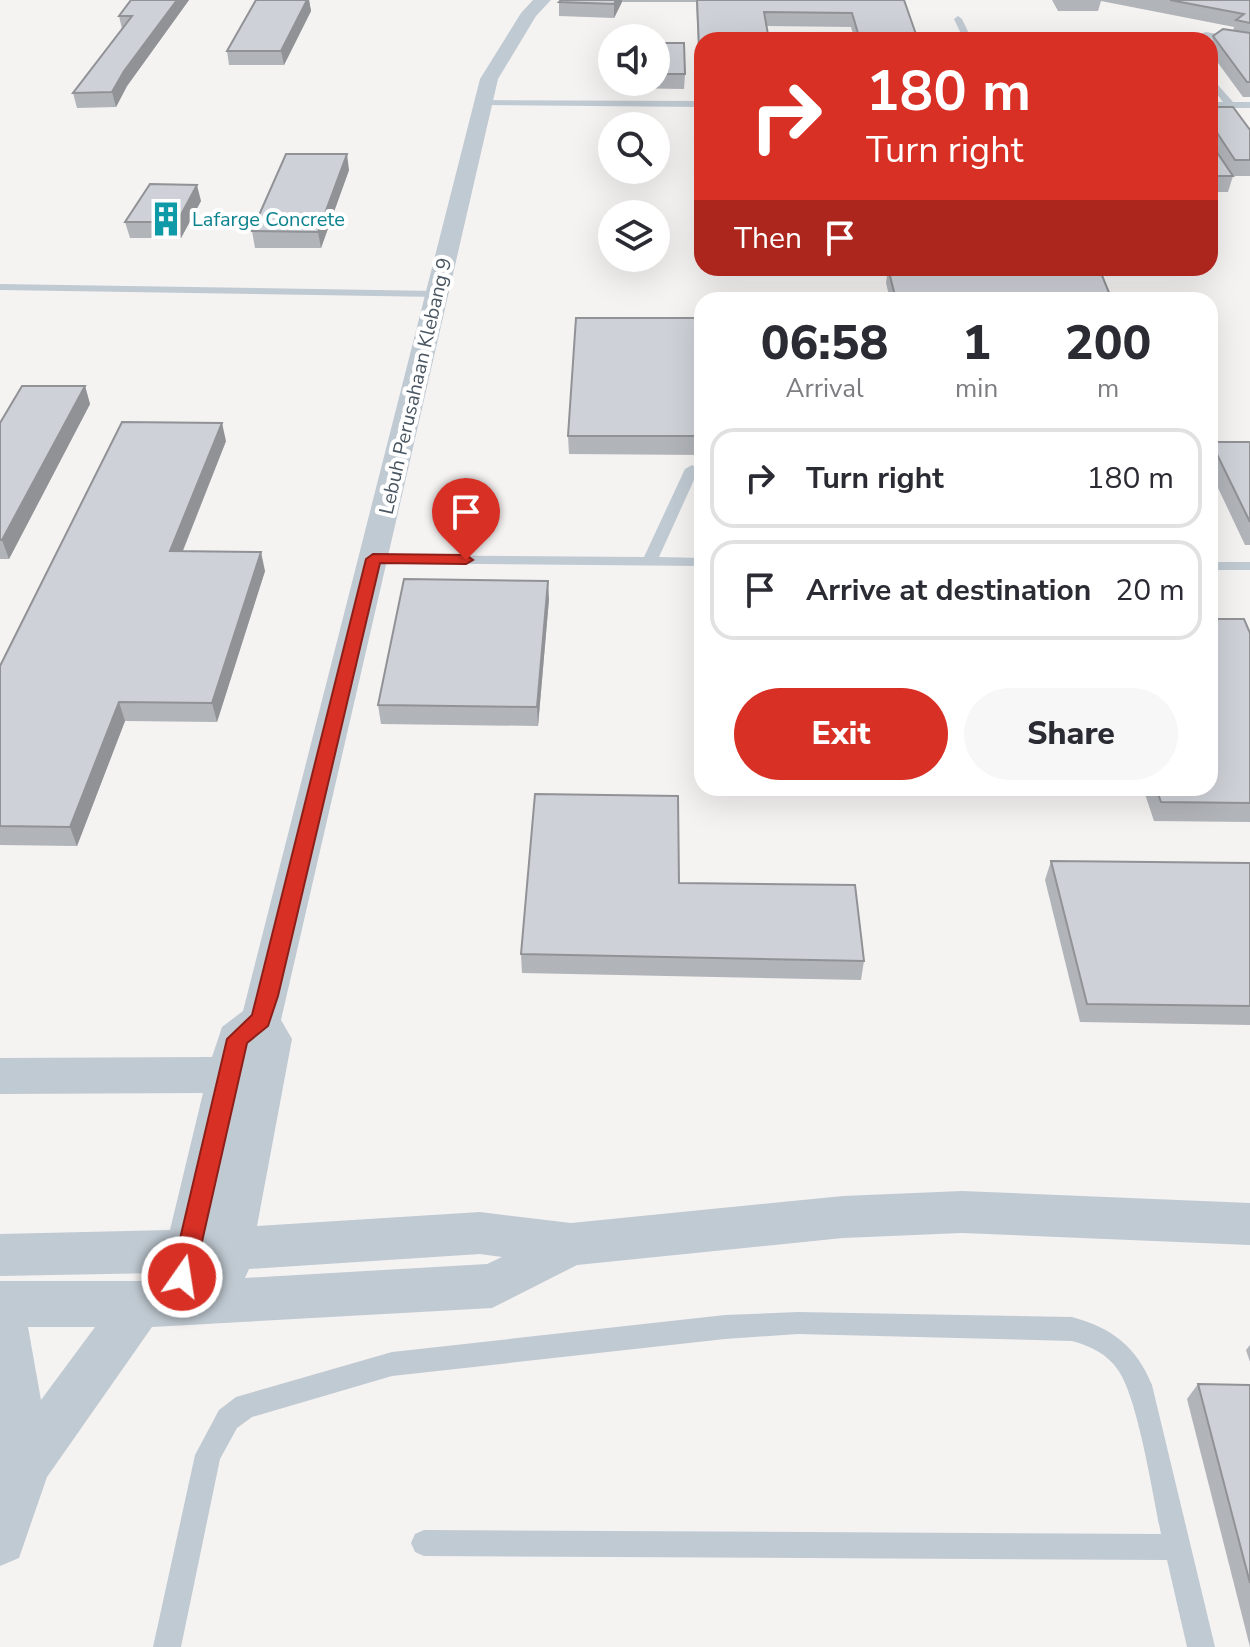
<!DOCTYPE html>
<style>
:root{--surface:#fff;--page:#f7f7f7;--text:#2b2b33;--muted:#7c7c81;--line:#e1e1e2;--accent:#d93025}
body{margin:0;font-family:"Nunito Sans",sans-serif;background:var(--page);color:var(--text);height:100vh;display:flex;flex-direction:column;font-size:30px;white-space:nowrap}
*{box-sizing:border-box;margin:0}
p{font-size:26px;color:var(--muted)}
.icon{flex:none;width:44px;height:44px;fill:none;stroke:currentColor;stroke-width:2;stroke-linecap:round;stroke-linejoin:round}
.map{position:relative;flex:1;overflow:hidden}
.sheet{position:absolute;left:694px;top:292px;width:524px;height:504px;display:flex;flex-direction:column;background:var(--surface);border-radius:24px;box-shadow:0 8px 32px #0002}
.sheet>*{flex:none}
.hud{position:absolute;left:694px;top:32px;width:524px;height:244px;border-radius:24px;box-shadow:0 8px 32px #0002;background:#d93025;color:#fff;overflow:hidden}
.tools{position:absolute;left:598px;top:24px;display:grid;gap:16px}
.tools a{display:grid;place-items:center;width:72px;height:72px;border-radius:50%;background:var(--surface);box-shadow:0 8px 32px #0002;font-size:40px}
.pin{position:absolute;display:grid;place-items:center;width:68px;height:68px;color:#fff;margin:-82px -34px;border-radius:50% 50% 50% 0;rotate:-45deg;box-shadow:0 0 8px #0007}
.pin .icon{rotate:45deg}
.me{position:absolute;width:88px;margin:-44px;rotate:13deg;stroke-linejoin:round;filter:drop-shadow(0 0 6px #0008)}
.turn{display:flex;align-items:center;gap:28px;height:168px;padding:0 40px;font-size:36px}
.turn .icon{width:104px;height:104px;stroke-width:2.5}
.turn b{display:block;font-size:56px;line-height:68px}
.then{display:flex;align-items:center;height:76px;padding:0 40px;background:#0003;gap:16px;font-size:30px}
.eta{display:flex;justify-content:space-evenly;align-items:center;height:136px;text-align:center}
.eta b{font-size:48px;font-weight:800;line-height:56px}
.cta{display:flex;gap:16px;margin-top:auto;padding:16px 40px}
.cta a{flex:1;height:92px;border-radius:48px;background:var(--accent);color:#fff;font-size:32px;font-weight:800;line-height:92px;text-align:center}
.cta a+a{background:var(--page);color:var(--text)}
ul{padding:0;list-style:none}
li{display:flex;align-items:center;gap:24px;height:100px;margin:0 16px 12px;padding:0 24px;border:4px solid var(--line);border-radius:24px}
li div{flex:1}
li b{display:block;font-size:30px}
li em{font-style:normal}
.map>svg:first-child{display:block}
</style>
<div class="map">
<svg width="1250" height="1647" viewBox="0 0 1250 1647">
<rect width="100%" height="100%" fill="#f5f2f2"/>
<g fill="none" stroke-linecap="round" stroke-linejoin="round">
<!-- service -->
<g fill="#c0cad2" fill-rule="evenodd">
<path d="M 958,16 L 962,19 L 972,40 L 964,40 L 954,19 Z"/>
<path d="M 804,32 L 810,32 L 813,40 L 805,40 Z"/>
<path d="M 1206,32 L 1250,40 L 1250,46 L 1206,38 L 1180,40 Z"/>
<path d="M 1210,76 L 1233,102 L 1250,102 L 1250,108 L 1210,108 L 1210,102 L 1223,102 L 1210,85 Z"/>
<path d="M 480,100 L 702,101 L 702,107 L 483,105 L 480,104 Z"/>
<path d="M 0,284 L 437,291 L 443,294 L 437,297 L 0,290 Z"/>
<path d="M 692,465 L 699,469 L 659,557 L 702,558 L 702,566 L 373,563 L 366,559 L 373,555 L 644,557 L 685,469 Z"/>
<rect x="1210" y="562" width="40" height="8"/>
<path d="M 798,1312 L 1072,1317 C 1112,1328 1136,1346 1152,1385 L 1215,1647 L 1187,1647 L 1167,1560 L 424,1556 L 415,1552 L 411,1543 L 415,1534 L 424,1530 L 1161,1534 C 1153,1496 1138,1398 1118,1370 C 1107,1354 1091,1346 1072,1341 L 798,1334 L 725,1339 L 392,1376 L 252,1417 L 237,1428 L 220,1459 L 181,1647 L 153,1647 L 195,1455 L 219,1410 L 236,1397 L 392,1352 L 725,1315 Z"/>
</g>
<!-- minor -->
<path fill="#c0cad2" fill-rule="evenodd" d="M 533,0 L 551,0 L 536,16 L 498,79 L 281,1020 L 292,1039 L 257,1226 L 480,1212 L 571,1223 L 843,1196 L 962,1191 L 1250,1203 L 1250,1245 L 962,1233 L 843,1238 L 577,1265 L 492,1308 L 152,1327 L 47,1477 L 19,1558 L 0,1566 L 0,1281 L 158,1281 L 160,1273 L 0,1276 L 0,1234 L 170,1230 L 203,1093 L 0,1094 L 0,1058 L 212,1057 L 222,1027 L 243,1011 L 480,79 L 521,13 ZM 480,1254 L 502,1257 L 487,1264 L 245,1278 L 249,1269 ZM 28,1327 L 95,1327 L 41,1400 Z"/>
</g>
<!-- wall -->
<g fill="#b1b4b9">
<path d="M 131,0 L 189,0 L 127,86 L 116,107 L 77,108 L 73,93 L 122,29 L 119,16 Z"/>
<path d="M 256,0 L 309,0 L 311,11 L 284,65 L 229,65 L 227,51 Z"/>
<path d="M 561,0 L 904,0 L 918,40 L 855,40 L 851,27 L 767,26 L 702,40 L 702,63 L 699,63 L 696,2 L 622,2 L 614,18 L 559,16 L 559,2 Z"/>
<path d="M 1052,0 L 1250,0 L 1250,97 L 1243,97 L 1210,52 L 1213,36 L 1233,31 L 1234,27 L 1101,1 L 1098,11 L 1058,11 Z"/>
<path d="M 656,43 L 685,74 L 684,89 L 622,88 L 622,82 L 656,82 Z"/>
<path d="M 1210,107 L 1250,130 L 1250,176 L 1233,176 L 1228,192 L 1210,192 Z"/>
<path d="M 699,143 L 702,143 L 702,209 L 700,209 Z"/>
<path d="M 349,170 L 321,248 L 255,248 L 252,231 Z"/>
<path d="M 201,201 L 181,238 L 130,238 L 125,222 Z"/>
<path d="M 888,268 L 1099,268 L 1112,300 L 890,300 L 886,283 Z"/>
<path d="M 702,318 L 702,455 L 569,454 L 568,436 Z"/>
<path d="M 85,386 L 90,404 L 9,559 L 0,559 L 0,423 Z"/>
<path d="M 226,441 L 183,551 L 265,571 L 217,722 L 125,721 L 77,846 L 0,845 L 0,666 Z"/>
<path d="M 1211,442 L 1250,442 L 1250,545 L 1245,545 L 1210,471 Z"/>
<path d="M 549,599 L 538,726 L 381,724 L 378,705 Z"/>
<path d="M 1250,633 L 1250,822 L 1154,821 L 1143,788 L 1210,788 Z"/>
<path d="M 1051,861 L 1250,863 L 1250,1025 L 1080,1022 L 1045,880 Z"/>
<path d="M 679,883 L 864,961 L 861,980 L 522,973 L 521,954 Z"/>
<path d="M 1250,1345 L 1250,1362 L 1246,1350 Z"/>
<path d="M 1198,1384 L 1250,1384 L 1250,1647 L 1187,1399 Z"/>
</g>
<!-- shaded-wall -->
<g fill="#909296">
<path d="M 177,0 L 189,0 L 127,86 L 116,107 L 112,92 L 124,71 Z"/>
<path d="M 307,0 L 309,0 L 311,11 L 284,65 L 281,51 Z"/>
<path d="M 616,0 L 622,0 L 622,2 L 614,18 L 614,4 Z"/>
<path d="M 347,154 L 349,170 L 321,248 L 318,232 Z"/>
<path d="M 197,185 L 201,201 L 181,238 L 177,222 Z"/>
<path d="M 85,386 L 90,404 L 9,559 L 2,540 Z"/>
<path d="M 222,423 L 226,441 L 175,570 L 170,551 Z"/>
<path d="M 261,552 L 265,571 L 217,722 L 212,703 Z"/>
<path d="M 548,581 L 549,599 L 538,726 L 537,707 Z"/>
<path d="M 119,702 L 125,721 L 77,846 L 70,827 Z"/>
</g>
<!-- building -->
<g fill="#ced1d7" stroke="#909296" stroke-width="2">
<path d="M 131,0 L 177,0 L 124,71 L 112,92 L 73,93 L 132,16 L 119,16 Z"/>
<path d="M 256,0 L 307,0 L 281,51 L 227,51 Z"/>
<path d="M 561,0 L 616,0 L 614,4 L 559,2 Z"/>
<path d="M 697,0 L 904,0 L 918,40 L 860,40 L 852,13 L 764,12 L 769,40 L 702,40 L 702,48 L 699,48 Z"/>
<path d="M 1170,0 L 1250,0 L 1250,23 L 1236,20 L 1244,14 Z"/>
<path d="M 1223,29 L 1250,33 L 1250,82 L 1247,82 L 1213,36 Z"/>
<path d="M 656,43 L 684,43 L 685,74 L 656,74 Z"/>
<path d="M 1210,107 L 1233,107 L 1250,130 L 1250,160 L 1235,160 L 1210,122 Z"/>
<path d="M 1210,142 L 1233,176 L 1210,176 Z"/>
<path d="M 699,143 L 702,143 L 702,193 L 701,193 Z"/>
<path d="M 286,154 L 347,154 L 318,232 L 252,231 Z"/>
<path d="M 150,184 L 197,185 L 177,222 L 125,222 Z"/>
<path d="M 888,268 L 1099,268 L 1112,300 L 896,300 Z"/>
<path d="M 576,318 L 702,318 L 702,436 L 568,436 Z"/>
<path d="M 22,386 L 85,386 L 2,540 L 0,540 L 0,423 Z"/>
<path d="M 122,422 L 222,423 L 170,551 L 261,552 L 212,703 L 119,702 L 70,827 L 0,826 L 0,666 Z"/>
<path d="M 1211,442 L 1250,442 L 1250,522 Z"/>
<path d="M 404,579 L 548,581 L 537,707 L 378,705 Z"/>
<path d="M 1210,619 L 1244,619 L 1250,633 L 1250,803 L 1161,802 L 1156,788 L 1210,788 Z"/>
<path d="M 535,794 L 678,796 L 679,883 L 855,885 L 864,961 L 521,954 Z"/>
<path d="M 1051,861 L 1250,863 L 1250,1006 L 1087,1004 Z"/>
<path d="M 1198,1384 L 1250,1385 L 1250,1583 Z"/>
</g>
<!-- route -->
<path fill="#d93025" stroke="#8d1f18" stroke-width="2" d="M 373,554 L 466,555 L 473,560 L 466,564 L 380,563 L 278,996 L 268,1026 L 247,1043 L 194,1277 L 191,1285 L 182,1288 L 174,1285 L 171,1277 L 227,1039 L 252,1015 L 366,559 Z"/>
<!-- icons -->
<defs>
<g id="building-bare" transform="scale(2.76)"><path d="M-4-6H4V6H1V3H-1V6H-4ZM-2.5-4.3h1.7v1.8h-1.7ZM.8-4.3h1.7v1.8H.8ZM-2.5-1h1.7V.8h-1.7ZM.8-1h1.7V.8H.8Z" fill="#0f9aa8" stroke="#fff" stroke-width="2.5" paint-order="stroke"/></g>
</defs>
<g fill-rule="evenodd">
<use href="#building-bare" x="166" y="219"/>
</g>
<g text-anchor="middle" stroke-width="8" stroke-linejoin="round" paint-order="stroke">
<!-- far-culture labels -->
<g font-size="20" fill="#0d838f" stroke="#fff" text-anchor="start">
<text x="192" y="226">Lafarge Concrete</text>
</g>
<!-- far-street labels -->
<g font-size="20" fill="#495661" stroke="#fff">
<text transform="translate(415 386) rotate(-77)" y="7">Lebuh Perusahaan Klebang 9</text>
</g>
</g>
</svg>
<div class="tools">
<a><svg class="icon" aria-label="sound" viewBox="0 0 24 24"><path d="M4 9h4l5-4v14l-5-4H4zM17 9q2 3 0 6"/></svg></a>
<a><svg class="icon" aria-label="search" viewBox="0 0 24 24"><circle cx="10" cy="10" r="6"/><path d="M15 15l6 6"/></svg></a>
<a><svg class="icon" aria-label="layers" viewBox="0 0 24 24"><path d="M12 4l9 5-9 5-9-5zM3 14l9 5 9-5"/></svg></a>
</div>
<div class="pin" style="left:466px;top:560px;background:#d93025"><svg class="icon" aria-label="arrive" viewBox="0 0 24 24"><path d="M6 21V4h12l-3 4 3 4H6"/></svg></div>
<svg class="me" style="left:182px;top:1277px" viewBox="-20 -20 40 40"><circle r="17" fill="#d93025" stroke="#fff" stroke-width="3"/><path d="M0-11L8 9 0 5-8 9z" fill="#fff"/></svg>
<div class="hud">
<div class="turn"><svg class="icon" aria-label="right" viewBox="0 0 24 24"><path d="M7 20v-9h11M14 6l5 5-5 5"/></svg><div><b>180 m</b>Turn right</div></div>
<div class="then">Then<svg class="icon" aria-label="arrive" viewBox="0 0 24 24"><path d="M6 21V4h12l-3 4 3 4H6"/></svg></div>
</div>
<section class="sheet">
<div class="eta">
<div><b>06:58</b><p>Arrival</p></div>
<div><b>1</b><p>min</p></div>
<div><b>200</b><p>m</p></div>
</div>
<ul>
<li><svg class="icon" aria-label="right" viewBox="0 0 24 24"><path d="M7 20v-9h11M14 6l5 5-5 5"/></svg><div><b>Turn right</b></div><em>180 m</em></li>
<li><svg class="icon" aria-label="arrive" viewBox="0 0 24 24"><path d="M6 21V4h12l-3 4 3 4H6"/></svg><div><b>Arrive at destination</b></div><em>20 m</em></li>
</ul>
<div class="cta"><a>Exit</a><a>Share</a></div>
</section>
</div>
